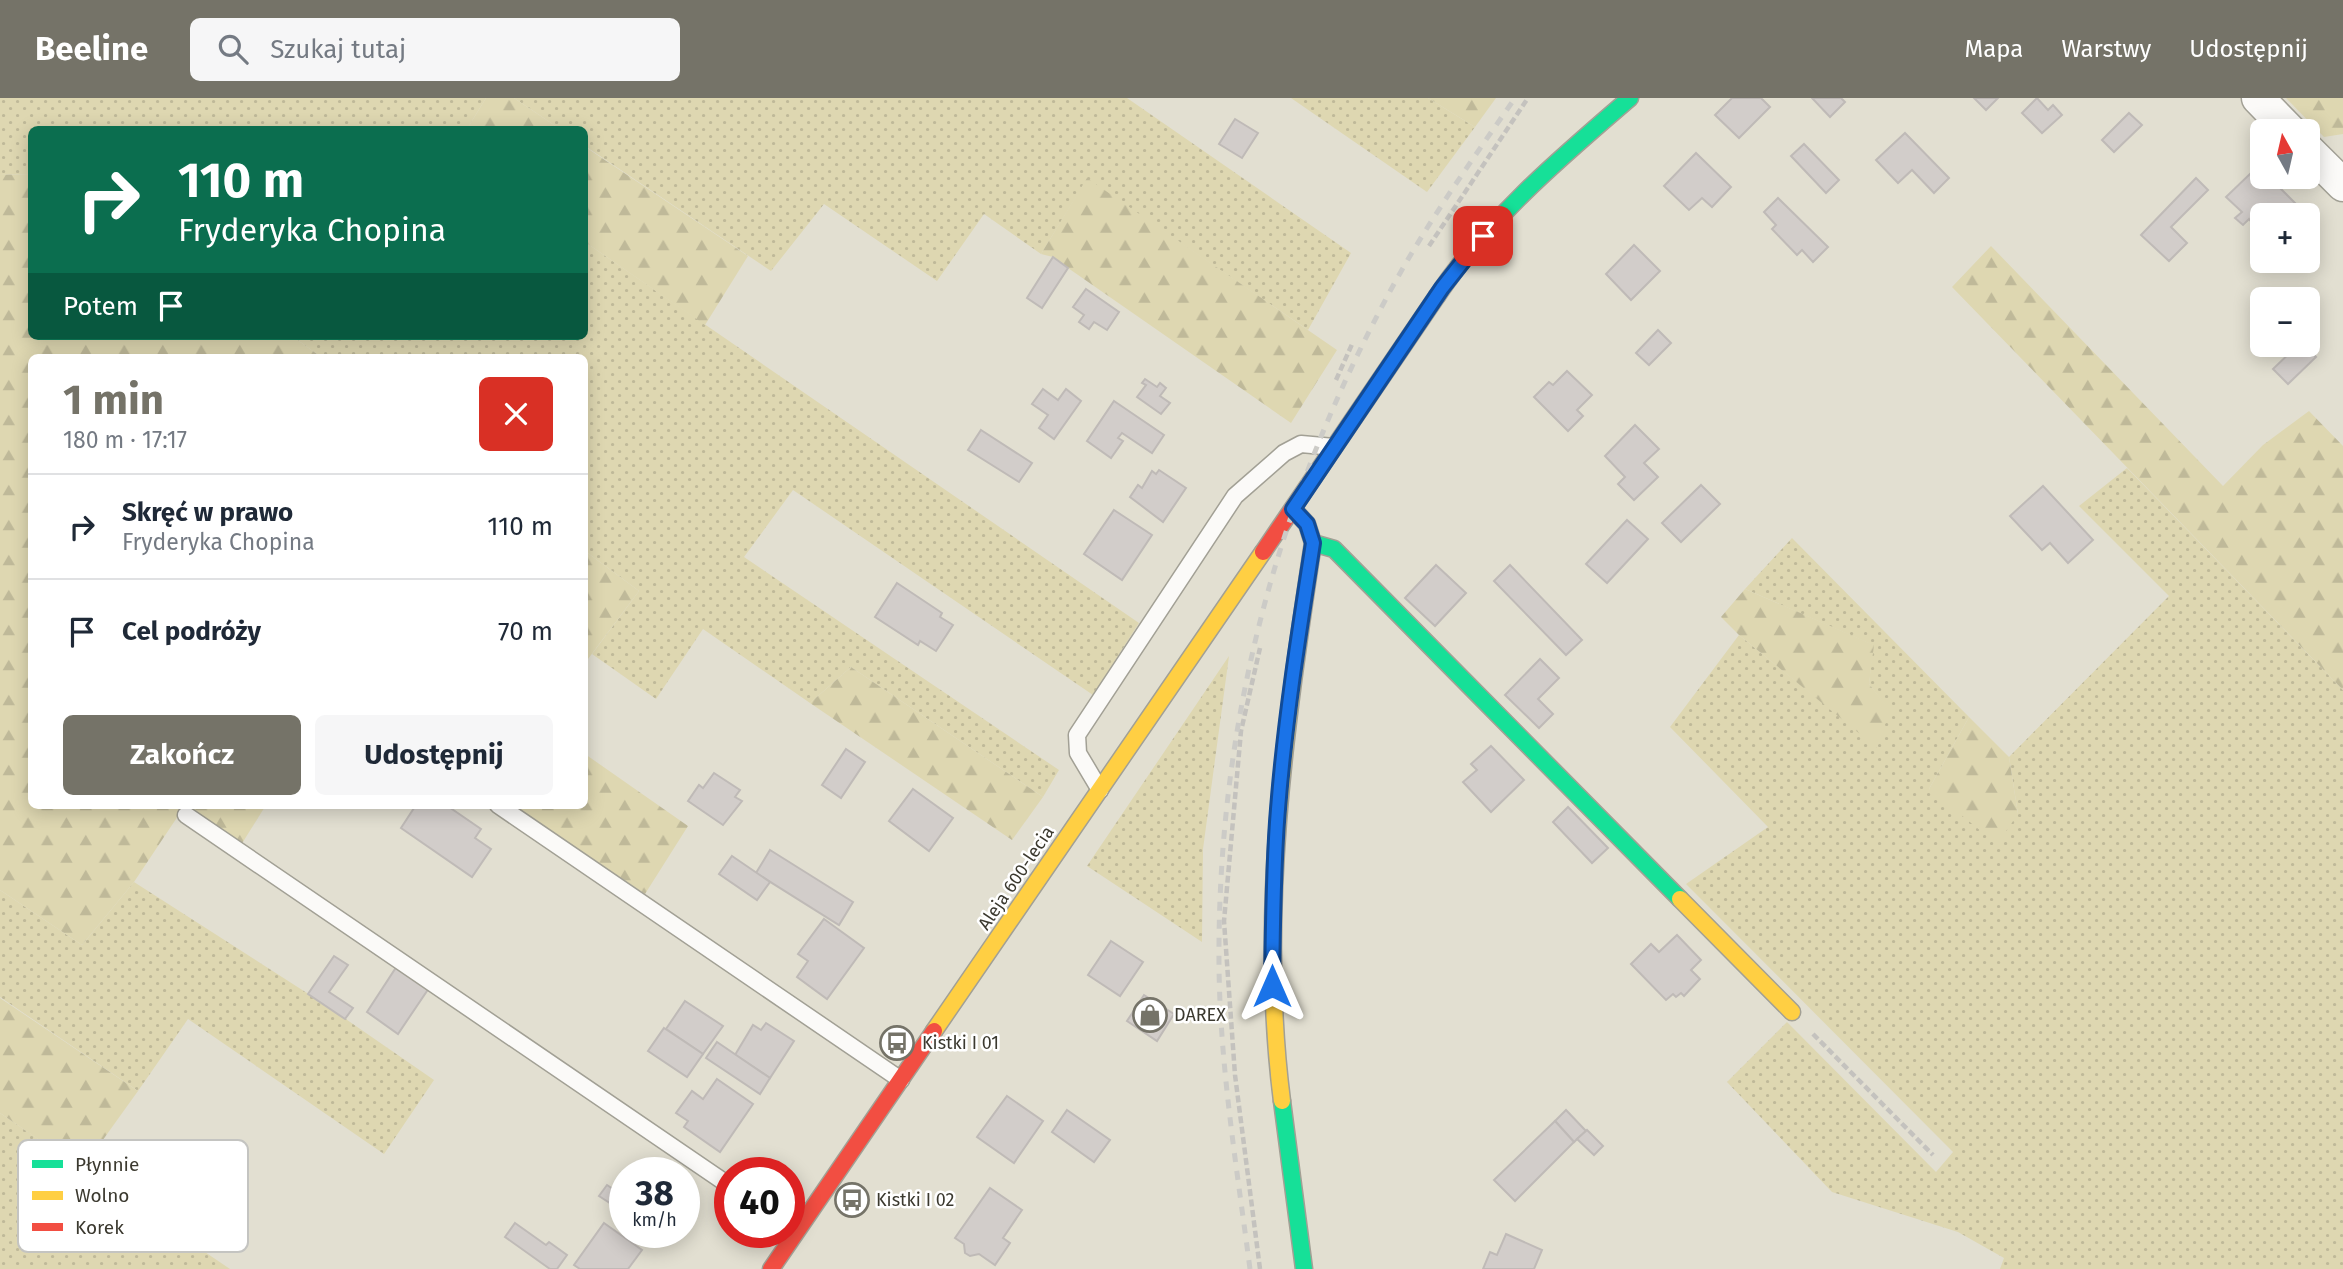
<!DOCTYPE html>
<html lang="pl">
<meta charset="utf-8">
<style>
:root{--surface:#fff;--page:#f6f6f7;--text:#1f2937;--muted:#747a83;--line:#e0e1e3;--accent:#757368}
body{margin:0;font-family:"Fira Sans",sans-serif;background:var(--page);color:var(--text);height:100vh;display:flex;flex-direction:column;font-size:26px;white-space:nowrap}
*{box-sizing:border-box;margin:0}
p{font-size:23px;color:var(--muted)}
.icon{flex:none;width:38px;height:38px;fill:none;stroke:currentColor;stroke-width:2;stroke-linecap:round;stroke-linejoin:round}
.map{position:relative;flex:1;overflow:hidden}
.drawer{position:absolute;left:28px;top:256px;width:560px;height:455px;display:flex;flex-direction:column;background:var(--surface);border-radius:10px;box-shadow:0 4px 18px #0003}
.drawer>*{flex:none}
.top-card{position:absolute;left:28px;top:28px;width:560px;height:214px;border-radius:10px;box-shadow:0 4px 18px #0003;background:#0b6e4f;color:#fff;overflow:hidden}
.needle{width:46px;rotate:352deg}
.buttons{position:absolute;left:2250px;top:21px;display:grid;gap:14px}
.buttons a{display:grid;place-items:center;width:70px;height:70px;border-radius:10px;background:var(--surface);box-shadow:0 4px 18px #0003;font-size:35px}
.speed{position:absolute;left:609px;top:1059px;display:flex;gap:14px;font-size:35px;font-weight:700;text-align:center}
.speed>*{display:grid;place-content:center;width:91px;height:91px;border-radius:50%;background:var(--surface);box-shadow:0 4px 18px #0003;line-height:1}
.speed small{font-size:18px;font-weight:400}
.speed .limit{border:10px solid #d22;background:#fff;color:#111}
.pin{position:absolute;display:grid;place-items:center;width:60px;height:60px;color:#fff;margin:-30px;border-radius:14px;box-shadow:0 4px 10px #0006}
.me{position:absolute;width:77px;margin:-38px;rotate:0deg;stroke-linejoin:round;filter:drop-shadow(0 0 5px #0008)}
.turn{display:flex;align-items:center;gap:24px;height:147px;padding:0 35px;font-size:32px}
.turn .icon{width:91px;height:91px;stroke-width:2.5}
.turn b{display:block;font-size:49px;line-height:60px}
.then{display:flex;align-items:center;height:66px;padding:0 35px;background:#0003;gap:14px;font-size:26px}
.round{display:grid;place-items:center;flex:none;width:74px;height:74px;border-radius:10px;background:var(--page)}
.head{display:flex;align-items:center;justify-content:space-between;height:119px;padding:0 35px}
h1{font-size:42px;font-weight:700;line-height:52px;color:var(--accent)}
.cta{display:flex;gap:14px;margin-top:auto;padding:14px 35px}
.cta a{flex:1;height:80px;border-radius:10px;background:var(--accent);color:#fff;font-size:28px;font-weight:700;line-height:80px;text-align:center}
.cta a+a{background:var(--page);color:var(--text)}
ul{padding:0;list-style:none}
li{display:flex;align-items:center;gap:21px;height:105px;padding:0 35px;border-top:2px solid var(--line)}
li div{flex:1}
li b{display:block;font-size:26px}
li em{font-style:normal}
header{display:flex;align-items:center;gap:42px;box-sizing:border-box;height:98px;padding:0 35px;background:var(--accent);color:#fff}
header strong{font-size:33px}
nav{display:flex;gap:38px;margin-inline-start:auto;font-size:24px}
.search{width:490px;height:63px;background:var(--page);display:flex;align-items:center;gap:18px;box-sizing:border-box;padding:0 24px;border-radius:10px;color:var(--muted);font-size:26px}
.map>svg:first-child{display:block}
</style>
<header>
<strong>Beeline</strong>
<div class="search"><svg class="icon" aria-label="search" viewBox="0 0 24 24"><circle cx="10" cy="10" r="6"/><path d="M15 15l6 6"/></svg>Szukaj tutaj</div>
<nav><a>Mapa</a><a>Warstwy</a><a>Udostępnij</a></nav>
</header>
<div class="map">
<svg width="2343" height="1171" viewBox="0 0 2343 1171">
<defs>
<pattern id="grass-dots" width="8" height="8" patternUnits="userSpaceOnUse" patternTransform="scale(1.75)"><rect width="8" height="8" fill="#ded7b1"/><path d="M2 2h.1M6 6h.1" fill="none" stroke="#bfb999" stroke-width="1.8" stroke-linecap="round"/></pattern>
<pattern id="forest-firs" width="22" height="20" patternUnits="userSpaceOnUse" patternTransform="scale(1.75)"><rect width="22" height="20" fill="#ded7b1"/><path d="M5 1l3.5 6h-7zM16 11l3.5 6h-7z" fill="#bfb999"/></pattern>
</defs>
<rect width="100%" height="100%" fill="#e2dfd1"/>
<!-- grass -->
<g fill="url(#grass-dots)">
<path d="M 0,0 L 486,0 L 467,31 L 32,32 L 31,76 L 0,77 Z"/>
<path d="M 514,0 L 1127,0 L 1351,155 L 1308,232 L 1087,81 L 1041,156 L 984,116 L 937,183 L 824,106 L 771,173 L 585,48 L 584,32 L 560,31 Z"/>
<path d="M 1291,0 L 1428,0 L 1475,29 L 1427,94 Z"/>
<path d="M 585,144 L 1139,525 L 1093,597 L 793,392 L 744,459 L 1059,672 L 1043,699 L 851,569 L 810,605 L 703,531 L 656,601 L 592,556 L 639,493 L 585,453 L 584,259 L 321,259 L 292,238 L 584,238 Z"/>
<path d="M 2127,370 L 2343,592 L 2343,1171 L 2000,1171 L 2004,1160 L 1958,1134 L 1832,1094 L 1727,984 L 1787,924 L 1936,1074 L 1953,1054 L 1686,786 L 1768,729 L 1670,629 L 1739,537 L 1877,649 L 1889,612 L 1869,586 L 1873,547 L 1745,491 L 1792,440 L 1969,619 L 1929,691 L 2018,716 L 2009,659 L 2169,498 L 2079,408 Z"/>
<path d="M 1229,558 L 1203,751 L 1202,844 L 1087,768 Z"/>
<path d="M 134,784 L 324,906 L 434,982 L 384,1056 L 188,921 L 138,993 L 0,899 L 0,792 L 82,847 Z"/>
<path d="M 0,1015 L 230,1171 L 0,1171 Z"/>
</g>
<!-- forest -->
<g fill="url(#forest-firs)">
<path d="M 486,0 L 514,0 L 560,31 L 467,31 Z"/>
<path d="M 1428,0 L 1496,0 L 1475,29 Z"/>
<path d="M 2286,0 L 2343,0 L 2343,36 L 2324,39 Z"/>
<path d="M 584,48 L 748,158 L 705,227 L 585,144 Z"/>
<path d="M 31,76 L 32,238 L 292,238 L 321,259 L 32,259 L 32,707 L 266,707 L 241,747 L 184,709 L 134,784 L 82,847 L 0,792 L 0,77 Z"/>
<path d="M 1087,80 L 1337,252 L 1291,325 L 1068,170 L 1053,159 L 1041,156 Z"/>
<path d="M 1991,148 L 2223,388 L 2263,347 L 2309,313 L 2343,348 L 2343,592 L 1952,189 Z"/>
<path d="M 585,453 L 639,493 L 585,565 Z"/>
<path d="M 1745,491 L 1874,547 L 1869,586 L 1890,612 L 1877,650 L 1739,537 L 1721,519 Z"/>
<path d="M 851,569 L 1043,699 L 1012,742 L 810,605 Z"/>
<path d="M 1969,619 L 2009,659 L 2018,716 L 1997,746 L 1929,691 Z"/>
<path d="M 585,656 L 688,728 L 645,796 L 513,707 L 584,707 Z"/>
<path d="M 0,900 L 138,993 L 82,1071 L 0,1015 Z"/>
</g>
<!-- building -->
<g fill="#d2cdca" stroke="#bfbab7" stroke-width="2">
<path d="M 1732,0 L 1761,0 L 1770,9 L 1739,40 L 1715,17 Z"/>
<path d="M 1812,0 L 1841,0 L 1845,4 L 1830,19 Z"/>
<path d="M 1974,0 L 1998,0 L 1986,12 Z"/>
<path d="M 2037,0 L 2048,12 L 2053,7 L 2062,17 L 2042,35 L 2022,15 Z"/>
<path d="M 2129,15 L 2142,27 L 2114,54 L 2102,42 Z"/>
<path d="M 1235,21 L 1258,35 L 1242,60 L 1219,46 Z"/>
<path d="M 1905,35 L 1949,80 L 1934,95 L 1912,72 L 1898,85 L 1876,62 Z"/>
<path d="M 1804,46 L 1839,82 L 1826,95 L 1791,58 Z"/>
<path d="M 1696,55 L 1731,89 L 1712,109 L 1702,100 L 1689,112 L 1664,88 Z"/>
<path d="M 2253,73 L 2261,74 L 2263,79 L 2269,79 L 2296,106 L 2284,117 L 2263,117 L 2263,137 L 2249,121 L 2243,127 L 2235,120 L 2242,114 L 2226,99 Z"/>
<path d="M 2196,80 L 2208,92 L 2171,129 L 2187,145 L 2169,163 L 2141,137 Z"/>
<path d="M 1778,100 L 1828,149 L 1813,164 L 1802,152 L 1797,157 L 1772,131 L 1776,127 L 1764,114 Z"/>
<path d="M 1634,147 L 1660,173 L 1631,202 L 1606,176 Z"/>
<path d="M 1053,159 L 1068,170 L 1042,210 L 1027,200 Z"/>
<path d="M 1086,191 L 1119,214 L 1107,232 L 1094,224 L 1089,231 L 1079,224 L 1084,217 L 1073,209 Z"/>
<path d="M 1658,232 L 1671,245 L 1649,267 L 1636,255 Z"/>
<path d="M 2298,247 L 2305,247 L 2316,259 L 2288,286 L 2273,271 Z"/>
<path d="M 1567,273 L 1592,297 L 1577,312 L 1583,318 L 1568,333 L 1534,299 L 1549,284 L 1553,287 Z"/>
<path d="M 1145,281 L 1157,289 L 1160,285 L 1166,290 L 1160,298 L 1170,305 L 1161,316 L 1137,299 L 1146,287 L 1142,285 Z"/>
<path d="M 1043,291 L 1058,302 L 1066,291 L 1081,303 L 1054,341 L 1039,330 L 1048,317 L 1032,306 Z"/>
<path d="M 1114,303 L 1164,337 L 1152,355 L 1122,335 L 1118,340 L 1123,343 L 1111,360 L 1087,343 Z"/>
<path d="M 1635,327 L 1659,351 L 1644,365 L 1658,379 L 1634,402 L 1618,386 L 1625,379 L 1605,358 Z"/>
<path d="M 981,332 L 1032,365 L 1019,384 L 968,352 Z"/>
<path d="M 1159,372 L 1186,390 L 1163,424 L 1130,399 L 1138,387 L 1142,390 L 1152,373 L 1156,376 Z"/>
<path d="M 1701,387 L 1720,406 L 1681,444 L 1662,425 Z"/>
<path d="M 2043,388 L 2093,442 L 2068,465 L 2050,445 L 2042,452 L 2010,418 Z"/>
<path d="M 1114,412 L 1152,437 L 1122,482 L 1084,456 Z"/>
<path d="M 1627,422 L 1648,441 L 1607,485 L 1586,466 Z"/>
<path d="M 1436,467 L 1466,495 L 1435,528 L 1405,500 Z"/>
<path d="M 1510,467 L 1582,542 L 1566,557 L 1494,483 Z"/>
<path d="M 897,485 L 942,515 L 940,519 L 953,527 L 936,553 L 920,543 L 918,547 L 875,519 Z"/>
<path d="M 1540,561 L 1559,580 L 1538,601 L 1553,616 L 1539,630 L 1505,597 Z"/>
<path d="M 1491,648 L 1524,682 L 1491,714 L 1463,684 L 1477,672 L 1471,666 Z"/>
<path d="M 846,651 L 865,664 L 841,700 L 822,687 Z"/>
<path d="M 714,675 L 740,692 L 735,699 L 742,703 L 723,727 L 688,703 L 699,687 L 703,690 Z"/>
<path d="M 913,691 L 953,720 L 929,753 L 889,723 Z"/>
<path d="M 416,707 L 446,707 L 481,731 L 475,740 L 491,751 L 472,779 L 401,730 Z"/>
<path d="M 1568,709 L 1608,750 L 1592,765 L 1553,724 Z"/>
<path d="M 770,752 L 853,804 L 839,827 L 756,775 Z"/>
<path d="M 732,758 L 770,784 L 757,802 L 719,776 Z"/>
<path d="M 824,821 L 864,850 L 827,901 L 797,879 L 808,863 L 798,856 Z"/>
<path d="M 1677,837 L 1701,862 L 1691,872 L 1700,881 L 1684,898 L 1681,895 L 1676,899 L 1673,896 L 1666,902 L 1631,866 L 1651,846 L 1659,854 Z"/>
<path d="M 1111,843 L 1143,864 L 1120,898 L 1088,877 Z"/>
<path d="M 334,858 L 348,867 L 329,894 L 353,910 L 345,921 L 308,896 Z"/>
<path d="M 397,868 L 429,890 L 398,936 L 367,914 Z"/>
<path d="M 1144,897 L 1174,916 L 1157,943 L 1127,923 Z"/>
<path d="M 685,903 L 723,928 L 703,956 L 666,931 Z"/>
<path d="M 766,925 L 794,943 L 770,980 L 735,957 L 753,927 L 761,932 Z"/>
<path d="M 664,930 L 703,956 L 687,979 L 648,953 Z"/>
<path d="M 717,944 L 770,980 L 760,996 L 706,960 Z"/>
<path d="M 717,981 L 753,1006 L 720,1054 L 684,1029 L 688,1023 L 676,1015 L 692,993 L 703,1001 Z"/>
<path d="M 1007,998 L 1043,1023 L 1014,1065 L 977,1039 Z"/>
<path d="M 1067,1012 L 1110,1042 L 1094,1064 L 1052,1034 Z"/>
<path d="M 1566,1012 L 1586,1033 L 1574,1044 L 1555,1023 Z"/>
<path d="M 1555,1023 L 1574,1044 L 1515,1103 L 1494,1082 Z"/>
<path d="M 1587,1032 L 1603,1048 L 1594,1057 L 1577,1041 Z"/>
<path d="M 607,1087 L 625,1099 L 625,1109 L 622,1113 L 599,1098 Z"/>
<path d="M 684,1088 L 693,1094 L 684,1106 Z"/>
<path d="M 990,1090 L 1022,1112 L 1003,1140 L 1010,1145 L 995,1167 L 979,1156 L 970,1158 L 965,1155 L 964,1146 L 955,1140 Z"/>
<path d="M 515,1125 L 546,1147 L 549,1144 L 567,1157 L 557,1171 L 550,1171 L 505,1139 Z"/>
<path d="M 604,1125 L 642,1152 L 628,1171 L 580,1171 L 574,1167 Z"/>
<path d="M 1506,1136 L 1542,1152 L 1534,1171 L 1483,1171 L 1490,1154 L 1497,1157 Z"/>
</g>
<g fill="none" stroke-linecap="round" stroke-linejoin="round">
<!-- lane casing -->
<g stroke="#a2a095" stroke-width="19">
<g id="lane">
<path d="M 1100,692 L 1078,655 L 1077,637 L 1235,398 L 1284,355 L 1301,346 L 1334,349"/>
<path d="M 498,707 L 901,982"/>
<path d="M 186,717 L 730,1088"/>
</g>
</g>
<!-- street casing -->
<g stroke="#a2a095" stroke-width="35">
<g id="street">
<path d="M 2258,0 L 2290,33"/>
<path d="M 2308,52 L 2343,87"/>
</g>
</g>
<!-- fast casing -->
<g stroke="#a2a095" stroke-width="19">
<g id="fast">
<path d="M 1437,198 C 1490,119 1559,61 1630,0"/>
<path d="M 1313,445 L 1334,451 L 1680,801"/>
<path d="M 1282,1003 L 1304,1171"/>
</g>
</g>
<!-- slow casing -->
<g stroke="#a2a095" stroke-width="19">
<g id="slow">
<path d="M 1680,801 L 1792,914"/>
<path d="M 934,933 L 1263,454"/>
<path d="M 1282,1003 C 1258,816 1285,630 1313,445 L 1307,426 L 1293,411"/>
</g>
</g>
<!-- jam casing -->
<g stroke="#a2a095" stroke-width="19">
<g id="jam">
<path d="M 1263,454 L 1437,198"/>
<path d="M 771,1171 L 934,933"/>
</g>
</g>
<!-- path -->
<g stroke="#c4c2be" stroke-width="4.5" stroke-dasharray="7 3.5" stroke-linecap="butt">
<path d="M 1429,148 L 1528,0"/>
<path d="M 1336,282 L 1353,244"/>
<path d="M 1813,936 L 1933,1057"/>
<path d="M 1260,1171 L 1235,977 L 1224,823 L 1241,633 L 1260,550"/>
</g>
<!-- lane -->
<use href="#lane" stroke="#fbfaf8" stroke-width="16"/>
<!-- street -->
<use href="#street" stroke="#fbfaf8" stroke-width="32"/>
<!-- fast -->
<use href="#fast" stroke="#16e098" stroke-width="16"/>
<!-- slow -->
<use href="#slow" stroke="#ffcf43" stroke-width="16"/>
<!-- jam -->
<use href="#jam" stroke="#f24e42" stroke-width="16"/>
<!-- rail -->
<path stroke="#cccbc7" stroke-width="5" stroke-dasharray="9 9" stroke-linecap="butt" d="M 1250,1171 C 1237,1071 1220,969 1219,868 C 1217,630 1275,408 1387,199 C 1424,129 1470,65 1515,0"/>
</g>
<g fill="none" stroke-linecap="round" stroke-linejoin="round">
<!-- route casing -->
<g stroke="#114b97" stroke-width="18">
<path id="route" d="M 1272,888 C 1273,829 1273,770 1278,711 C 1285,622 1299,534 1313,445 L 1307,426 L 1293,411 L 1442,190 L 1483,138"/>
</g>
<!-- route -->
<use href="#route" stroke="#1a73e8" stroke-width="12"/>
</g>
<!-- icons -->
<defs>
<g id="shop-ring" transform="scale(1.75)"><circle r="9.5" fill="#fff" stroke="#757368" stroke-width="1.5"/><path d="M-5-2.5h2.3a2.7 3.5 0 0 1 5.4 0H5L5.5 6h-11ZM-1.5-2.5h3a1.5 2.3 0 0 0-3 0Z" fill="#757368"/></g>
<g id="bus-ring" transform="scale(1.75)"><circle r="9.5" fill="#fff" stroke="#757368" stroke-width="1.5"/><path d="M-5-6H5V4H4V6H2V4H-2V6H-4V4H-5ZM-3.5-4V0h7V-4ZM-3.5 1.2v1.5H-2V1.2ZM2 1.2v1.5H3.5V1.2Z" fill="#757368"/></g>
</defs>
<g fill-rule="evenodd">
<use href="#shop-ring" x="1150" y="917"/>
<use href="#bus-ring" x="897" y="945"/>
<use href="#bus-ring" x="852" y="1102"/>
</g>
<g text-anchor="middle" stroke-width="5" stroke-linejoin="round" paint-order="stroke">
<!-- street labels -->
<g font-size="18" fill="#3b392f" stroke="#fff">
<text transform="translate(1016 780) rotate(-56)" y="6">Aleja 600-lecia</text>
</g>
<!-- poi labels -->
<g font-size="18" fill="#3b392f" stroke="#fff" text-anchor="start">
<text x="1174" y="923">DAREX</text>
<text x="922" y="951">Kistki I 01</text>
<text x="876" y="1108">Kistki I 02</text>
</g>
</g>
<!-- legend -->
<rect x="18" y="1042" width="230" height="112" rx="10" fill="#fff" stroke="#c4c4c1" stroke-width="2"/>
<rect x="32" y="1062" width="31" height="8" fill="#16e098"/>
<rect x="32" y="1093" width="31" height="9" fill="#ffcf43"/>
<rect x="32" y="1125" width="31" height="8" fill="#f24e42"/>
<g font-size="19" fill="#3b392f">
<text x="75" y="1073">Płynnie</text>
<text x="75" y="1104">Wolno</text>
<text x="75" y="1136">Korek</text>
</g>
</svg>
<div class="buttons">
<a><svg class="needle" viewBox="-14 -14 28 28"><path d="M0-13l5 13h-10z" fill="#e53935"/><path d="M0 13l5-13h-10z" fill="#747a83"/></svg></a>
<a>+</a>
<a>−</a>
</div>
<div class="speed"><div>38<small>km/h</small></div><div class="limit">40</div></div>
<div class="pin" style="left:1483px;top:138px;background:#d93025"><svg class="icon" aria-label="arrive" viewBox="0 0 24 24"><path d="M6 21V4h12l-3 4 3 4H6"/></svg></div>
<svg class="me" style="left:1272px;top:888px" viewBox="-20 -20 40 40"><path d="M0-17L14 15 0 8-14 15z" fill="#1a73e8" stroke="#fff" stroke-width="4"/></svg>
<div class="top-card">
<div class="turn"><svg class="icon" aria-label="right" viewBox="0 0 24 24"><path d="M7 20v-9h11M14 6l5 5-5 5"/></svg><div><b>110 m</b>Fryderyka Chopina</div></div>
<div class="then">Potem<svg class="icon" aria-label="arrive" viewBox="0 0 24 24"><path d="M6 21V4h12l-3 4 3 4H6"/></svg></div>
</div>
<section class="drawer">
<div class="head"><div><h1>1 min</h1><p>180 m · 17:17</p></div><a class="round" style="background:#d93025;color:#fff"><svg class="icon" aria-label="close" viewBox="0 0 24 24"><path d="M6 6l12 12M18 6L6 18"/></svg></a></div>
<ul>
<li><svg class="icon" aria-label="right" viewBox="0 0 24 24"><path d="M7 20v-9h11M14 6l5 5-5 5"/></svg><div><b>Skręć w prawo</b><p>Fryderyka Chopina</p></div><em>110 m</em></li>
<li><svg class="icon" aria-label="arrive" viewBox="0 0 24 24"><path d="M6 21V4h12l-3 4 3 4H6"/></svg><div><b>Cel podróży</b></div><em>70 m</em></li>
</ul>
<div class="cta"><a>Zakończ</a><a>Udostępnij</a></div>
</section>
</div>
